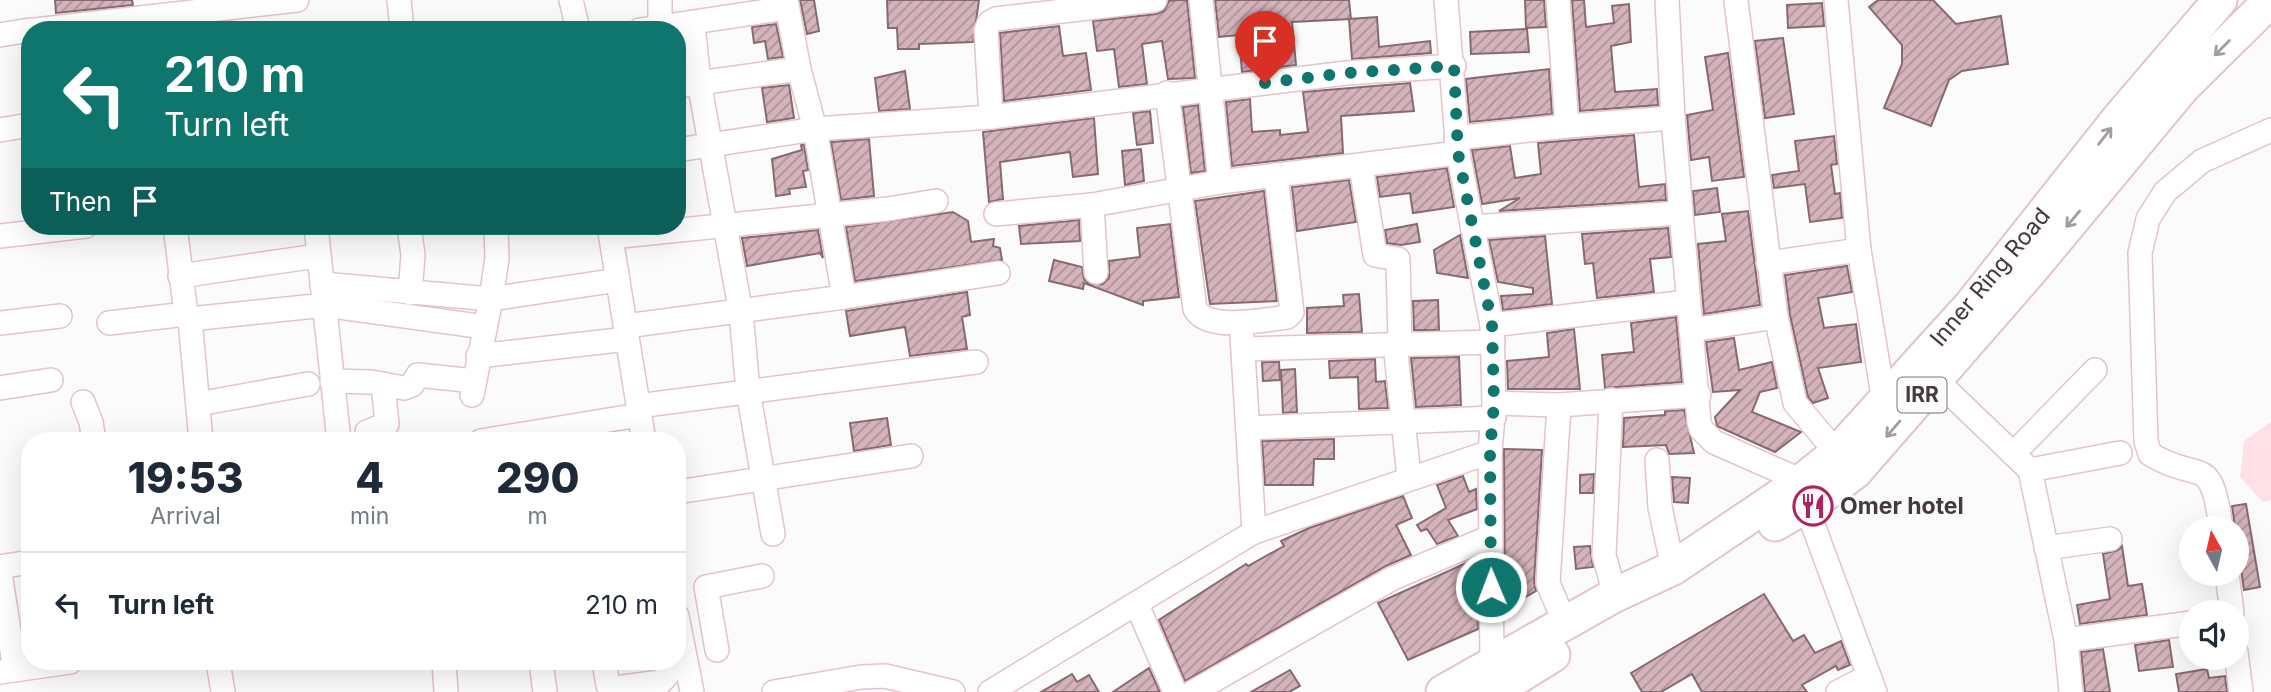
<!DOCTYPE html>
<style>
:root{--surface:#fff;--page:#f6f6f7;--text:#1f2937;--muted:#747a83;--line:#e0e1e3}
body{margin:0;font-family:Inter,sans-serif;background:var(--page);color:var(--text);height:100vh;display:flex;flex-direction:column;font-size:26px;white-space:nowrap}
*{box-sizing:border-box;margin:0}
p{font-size:23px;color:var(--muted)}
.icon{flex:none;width:38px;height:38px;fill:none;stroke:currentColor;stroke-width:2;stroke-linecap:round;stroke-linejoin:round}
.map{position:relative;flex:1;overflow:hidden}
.sheet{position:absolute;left:21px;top:432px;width:665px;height:238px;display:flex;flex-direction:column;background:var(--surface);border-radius:28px;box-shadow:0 7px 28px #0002}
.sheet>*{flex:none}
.top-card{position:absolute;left:21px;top:21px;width:665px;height:214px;border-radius:28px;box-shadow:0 7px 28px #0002;background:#0f766e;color:#fff;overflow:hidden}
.needle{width:46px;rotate:352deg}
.fabs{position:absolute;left:2179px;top:516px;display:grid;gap:14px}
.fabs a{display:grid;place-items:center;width:70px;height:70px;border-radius:50%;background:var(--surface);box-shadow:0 7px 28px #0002;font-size:35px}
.pin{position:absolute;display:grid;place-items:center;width:60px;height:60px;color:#fff;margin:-72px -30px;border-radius:50% 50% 50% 0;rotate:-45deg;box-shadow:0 0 7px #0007}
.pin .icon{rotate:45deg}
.me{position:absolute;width:77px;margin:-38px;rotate:359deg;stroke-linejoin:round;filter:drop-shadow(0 0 5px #0008)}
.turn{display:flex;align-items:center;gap:24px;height:147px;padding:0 28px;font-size:32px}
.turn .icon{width:91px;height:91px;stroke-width:2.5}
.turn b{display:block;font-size:49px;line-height:60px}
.then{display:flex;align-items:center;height:66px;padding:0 28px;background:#0003;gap:14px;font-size:26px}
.eta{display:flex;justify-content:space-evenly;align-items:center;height:119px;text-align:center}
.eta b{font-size:42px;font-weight:800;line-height:49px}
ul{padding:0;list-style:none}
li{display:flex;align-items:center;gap:21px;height:105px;padding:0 28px;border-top:2px solid var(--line)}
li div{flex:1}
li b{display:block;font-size:26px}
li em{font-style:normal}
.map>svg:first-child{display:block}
</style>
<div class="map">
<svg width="2271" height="692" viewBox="0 0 2271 692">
<defs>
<pattern id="building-hatch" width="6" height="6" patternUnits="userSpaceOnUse" patternTransform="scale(1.75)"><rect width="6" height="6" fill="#d4b3bb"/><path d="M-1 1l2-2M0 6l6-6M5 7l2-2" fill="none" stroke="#ae9399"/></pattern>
</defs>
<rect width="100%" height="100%" fill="#fbfbfb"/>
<!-- grass -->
<path fill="#ffe0e7" d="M 2271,422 L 2271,500 L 2263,502 L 2240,477 L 2244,441 Z"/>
<!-- building -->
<g fill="url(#building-hatch)" stroke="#876a71" stroke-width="2">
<path d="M 55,0 L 132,0 L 133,5 L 56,13 Z"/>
<path d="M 800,0 L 814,0 L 819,31 L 807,34 Z"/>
<path d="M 887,0 L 979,0 L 973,42 L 919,44 L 919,49 L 898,49 L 897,28 L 888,28 Z"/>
<path d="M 1178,0 L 1187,0 L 1195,78 L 1168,79 L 1162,41 L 1142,44 L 1147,84 L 1119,87 L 1114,49 L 1097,51 L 1093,21 L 1157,14 L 1164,11 L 1169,1 Z"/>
<path d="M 1215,0 L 1349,0 L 1351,19 L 1292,22 L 1296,65 L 1242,72 L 1239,35 L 1219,37 Z"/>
<path d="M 1525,0 L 1544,0 L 1546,27 L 1526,28 Z"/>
<path d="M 1572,0 L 1584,0 L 1586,27 L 1614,23 L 1612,6 L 1629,4 L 1631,42 L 1611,46 L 1615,92 L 1657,89 L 1658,105 L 1580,111 Z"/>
<path d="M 1878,0 L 1933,0 L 1956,24 L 2001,16 L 2008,64 L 1962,71 L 1949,80 L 1931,126 L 1884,108 L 1902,64 L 1902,45 L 1869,7 Z"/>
<path d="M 1822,3 L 1824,26 L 1788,28 L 1787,5 Z"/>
<path d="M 1377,17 L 1379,47 L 1430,41 L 1431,53 L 1352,59 L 1349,19 Z"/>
<path d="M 776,24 L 783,57 L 768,59 L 765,41 L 754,43 L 752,27 Z"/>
<path d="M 1059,26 L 1063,56 L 1086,53 L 1091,90 L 1004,101 L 1000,33 Z"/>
<path d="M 1527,29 L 1529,52 L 1471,54 L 1470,32 Z"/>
<path d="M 1783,38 L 1794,114 L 1765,118 L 1755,41 Z"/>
<path d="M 1728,53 L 1744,177 L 1712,181 L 1709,157 L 1691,160 L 1687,115 L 1713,110 L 1705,57 Z"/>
<path d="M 1549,69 L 1552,114 L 1470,122 L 1466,79 Z"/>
<path d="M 905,71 L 910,109 L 879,111 L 875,78 Z"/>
<path d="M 1410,83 L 1414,111 L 1341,116 L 1343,153 L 1232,166 L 1226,102 L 1250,99 L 1252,132 L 1280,130 L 1280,135 L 1308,132 L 1303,92 Z"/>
<path d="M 789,85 L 794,118 L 767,122 L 762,88 Z"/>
<path d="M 1198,105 L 1205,171 L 1191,173 L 1183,107 Z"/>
<path d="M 1150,111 L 1153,143 L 1137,145 L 1133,113 Z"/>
<path d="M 1094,118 L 1098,174 L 1073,177 L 1070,152 L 1000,162 L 1003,199 L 989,202 L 983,132 Z"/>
<path d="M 1634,135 L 1639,187 L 1665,184 L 1666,200 L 1499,211 L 1520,198 L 1482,204 L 1472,150 L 1510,146 L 1515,178 L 1541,174 L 1538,143 Z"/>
<path d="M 1834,136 L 1837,164 L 1831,165 L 1835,194 L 1840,193 L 1842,218 L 1810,222 L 1805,184 L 1774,188 L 1772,175 L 1799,171 L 1795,141 Z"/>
<path d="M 869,139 L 874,196 L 841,200 L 831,142 Z"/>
<path d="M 801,145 L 804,145 L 808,170 L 803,171 L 806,187 L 789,189 L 790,194 L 776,196 L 772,159 L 802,150 Z"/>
<path d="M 1141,149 L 1144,181 L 1125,185 L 1122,151 Z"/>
<path d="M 1447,168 L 1454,207 L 1413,213 L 1410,193 L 1380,197 L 1377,177 Z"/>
<path d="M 1349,180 L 1356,222 L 1297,231 L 1292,187 Z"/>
<path d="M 1717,188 L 1720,212 L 1695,215 L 1693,191 Z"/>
<path d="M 1264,191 L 1277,301 L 1210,304 L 1195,201 Z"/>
<path d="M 1748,211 L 1760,305 L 1704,314 L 1698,244 L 1726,241 L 1722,214 Z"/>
<path d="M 953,212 L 968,221 L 971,242 L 994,239 L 993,246 L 1000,248 L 1002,260 L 855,281 L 846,227 Z"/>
<path d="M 1079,220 L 1080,241 L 1021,244 L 1019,226 Z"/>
<path d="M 1170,224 L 1179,297 L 1143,301 L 1143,305 L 1084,283 L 1083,289 L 1049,281 L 1054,260 L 1082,267 L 1084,279 L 1089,284 L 1103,284 L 1109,278 L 1109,261 L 1140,257 L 1137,228 Z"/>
<path d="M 1417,224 L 1420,242 L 1401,245 L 1387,243 L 1385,230 Z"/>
<path d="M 1668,228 L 1671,257 L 1650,259 L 1654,292 L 1597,298 L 1593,263 L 1585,264 L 1582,234 Z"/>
<path d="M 818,230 L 823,258 L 820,253 L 747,266 L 742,238 Z"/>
<path d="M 1460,235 L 1468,278 L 1437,273 L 1434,250 Z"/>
<path d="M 1545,236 L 1552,304 L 1503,310 L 1501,296 L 1533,294 L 1533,288 L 1498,282 L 1489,240 Z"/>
<path d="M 1847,266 L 1852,292 L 1818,298 L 1824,328 L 1856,324 L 1861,362 L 1818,368 L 1828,398 L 1813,403 L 1808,397 L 1790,315 L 1785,275 Z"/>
<path d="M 967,292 L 970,315 L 962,317 L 967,349 L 910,356 L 905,327 L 850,336 L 846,311 Z"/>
<path d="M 1359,294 L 1362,332 L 1307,333 L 1307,308 L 1344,306 L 1343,295 Z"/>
<path d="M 1438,300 L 1439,330 L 1414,330 L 1413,301 Z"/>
<path d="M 1676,317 L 1682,382 L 1605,388 L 1602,355 L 1634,352 L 1631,323 Z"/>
<path d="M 1574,329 L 1580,389 L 1508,389 L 1507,361 L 1549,357 L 1547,333 Z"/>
<path d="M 1734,338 L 1739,370 L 1772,362 L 1777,388 L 1760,392 L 1752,412 L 1801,432 L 1775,452 L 1717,426 L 1715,417 L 1740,390 L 1713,392 L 1706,342 Z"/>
<path d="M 1459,357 L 1461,405 L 1416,407 L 1411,358 Z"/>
<path d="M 1375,359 L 1376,382 L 1385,381 L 1388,408 L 1359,409 L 1358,377 L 1330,378 L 1329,361 Z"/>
<path d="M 1262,362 L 1279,362 L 1280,380 L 1263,381 Z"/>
<path d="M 1295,369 L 1297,412 L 1283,413 L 1281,370 Z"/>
<path d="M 1684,410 L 1694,453 L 1669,454 L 1666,445 L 1623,447 L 1624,418 L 1665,415 L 1665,411 Z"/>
<path d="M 887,418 L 891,445 L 854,451 L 850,423 Z"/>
<path d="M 1334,439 L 1334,459 L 1314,459 L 1313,485 L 1265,485 L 1262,441 Z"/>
<path d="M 1504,449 L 1542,450 L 1534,582 L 1536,591 L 1505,609 Z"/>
<path d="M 1594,474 L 1593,493 L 1580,493 L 1580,475 Z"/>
<path d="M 1463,476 L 1469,492 L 1476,489 L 1477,509 L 1448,520 L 1458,536 L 1437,544 L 1427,529 L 1421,531 L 1417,525 L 1446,508 L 1437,485 Z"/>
<path d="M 1672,477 L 1690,478 L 1688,503 L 1674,502 Z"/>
<path d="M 1403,496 L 1412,518 L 1396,525 L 1411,555 L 1386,566 L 1185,681 L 1159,620 L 1246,564 L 1248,566 L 1284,546 L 1281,541 L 1309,528 Z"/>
<path d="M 2246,504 L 2260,587 L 2244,590 L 2232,506 Z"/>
<path d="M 1590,546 L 1593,567 L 1576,569 L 1574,547 Z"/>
<path d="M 2122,546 L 2128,586 L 2142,584 L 2147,615 L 2080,624 L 2077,605 L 2110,599 L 2103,554 L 2118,550 Z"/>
<path d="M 1477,558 L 1478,629 L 1408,660 L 1378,603 Z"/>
<path d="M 1764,594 L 1793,641 L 1804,635 L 1815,653 L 1841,641 L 1850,665 L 1838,670 L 1836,666 L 1802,685 L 1807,692 L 1702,692 L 1692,674 L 1661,692 L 1642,692 L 1631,673 Z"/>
<path d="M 2169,640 L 2173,667 L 2139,671 L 2135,645 Z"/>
<path d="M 2103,649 L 2110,692 L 2085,692 L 2081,652 Z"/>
<path d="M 1149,668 L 1160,692 L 1113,692 Z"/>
<path d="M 2207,669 L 2209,678 L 2225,676 L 2227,692 L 2179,692 L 2176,674 Z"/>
<path d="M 1290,670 L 1300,686 L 1289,692 L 1251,692 Z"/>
<path d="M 1072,674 L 1077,682 L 1089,675 L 1099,692 L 1041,692 Z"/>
</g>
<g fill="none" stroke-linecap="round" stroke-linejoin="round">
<!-- minor casing -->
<g stroke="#e4c3cb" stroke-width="26">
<g id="minor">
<path d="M 399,0 L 402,30"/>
<path d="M 571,0 L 578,30"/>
<path d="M 660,0 L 660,26"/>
<path d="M 1201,0 L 1220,182"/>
<path d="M 1446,0 L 1458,153 L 1492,325 L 1494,403 L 1490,452 L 1492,663"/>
<path d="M 1558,0 L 1567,126"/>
<path d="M 1667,0 L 1673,118 L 1699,422 L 1701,429 L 1714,442 L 1802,481"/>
<path d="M 1836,0 L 1859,250 L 1884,401"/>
<path d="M 1736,1 L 1776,317 L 1795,403 L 1837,453"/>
<path d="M 693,24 L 699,82 L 741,313 L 748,391 L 773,534"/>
<path d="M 35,30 L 297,0"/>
<path d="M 640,30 L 787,8"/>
<path d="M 0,35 L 30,30"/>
<path d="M 677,86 L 799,69"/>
<path d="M 1167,93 L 1195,309 C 1208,332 1264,320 1287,317 L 1292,312 L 1276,175"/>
<path d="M 991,117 L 986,30 L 989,23 L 996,19 L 1155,0"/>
<path d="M 0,130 L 30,125"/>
<path d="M 1456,138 L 1567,126 L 1673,118"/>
<path d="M 677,150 L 815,129 L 991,117 L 1346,73 L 1454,66"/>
<path d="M 1361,166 L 1375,255 L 1398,259 L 1400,343"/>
<path d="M 1092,205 L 1096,272"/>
<path d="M 996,214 L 1092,205 L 1220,182 L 1458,153"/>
<path d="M 175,226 L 186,314 L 190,319 L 201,441"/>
<path d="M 316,226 L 339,441"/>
<path d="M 409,226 L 413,255 L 410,293"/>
<path d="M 609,226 L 644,441"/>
<path d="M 1472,227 L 1681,213"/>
<path d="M 0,236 L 86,226"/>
<path d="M 611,237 L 888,209 L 936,201"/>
<path d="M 1768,263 L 1859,250"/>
<path d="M 180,276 L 317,256"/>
<path d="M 322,284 L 491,299 L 497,258 L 496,226"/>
<path d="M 844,297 L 998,273"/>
<path d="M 190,319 L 325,305 L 485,327"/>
<path d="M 0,323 L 60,316"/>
<path d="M 109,323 L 186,314"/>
<path d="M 1492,325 L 1687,302"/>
<path d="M 626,326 L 844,297 L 815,129 L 799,69 L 786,0"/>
<path d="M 1691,330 L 1776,317"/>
<path d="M 1242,336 L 1254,532"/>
<path d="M 1395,344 L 1409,477"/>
<path d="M 1244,349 L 1493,342"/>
<path d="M 478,356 L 627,339"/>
<path d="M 1935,379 L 2030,470 L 2066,640 L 2071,692"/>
<path d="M 332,381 L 371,382 L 404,388 L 412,385 L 418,375 L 474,381"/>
<path d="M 0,388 L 51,380"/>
<path d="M 472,395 L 491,299 L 618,280"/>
<path d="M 1611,400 L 1604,555 L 1615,595"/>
<path d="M 83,402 L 91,422 L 94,441"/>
<path d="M 1494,403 L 1559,405 L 1699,395"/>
<path d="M 198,404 L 308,384"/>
<path d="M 1559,405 L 1548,583 L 1566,626"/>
<path d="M 638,406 L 976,362"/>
<path d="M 1248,428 L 1494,418"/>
<path d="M 367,441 L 367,432 L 387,424 L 383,384"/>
<path d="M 481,441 L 639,415"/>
<path d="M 2013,454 L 2095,370"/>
<path d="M 1657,460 L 1660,507 L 1673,568"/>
<path d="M 2030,470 L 2120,453"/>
<path d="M 677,492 L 911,456"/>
<path d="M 1806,506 L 1875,692"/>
<path d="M 2221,528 C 2211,450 2200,485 2150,454 L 2146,441 L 2140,253 L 2148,219 L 2165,192 L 2202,161 L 2271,130"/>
<path d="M 2046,548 L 2110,539"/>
<path d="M 0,567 L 30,562"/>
<path d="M 0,573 L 15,670"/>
<path d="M 2227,574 L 2232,612"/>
<path d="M 1137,605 L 1175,692"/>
<path d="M 677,616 L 692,692"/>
<path d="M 2066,640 L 2191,623"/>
<path d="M 717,650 L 706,587 L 762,576"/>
<path d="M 2236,652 L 2241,692"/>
<path d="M 218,662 L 223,692"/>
<path d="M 444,662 L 446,692"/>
<path d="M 541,662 L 545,692"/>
<path d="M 604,662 L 608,685 L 615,688 L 661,682 L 668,674 L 666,662"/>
<path d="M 0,672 L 70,662"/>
<path d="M 774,692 L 861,677 L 885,676 L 953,692"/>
<path d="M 990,692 L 1254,532 L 1490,452"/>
<path d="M 1193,692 L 1393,578 L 1490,537"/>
<path d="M 1838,692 L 1869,676"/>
</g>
</g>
<!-- highway casing -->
<g stroke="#e4c3cb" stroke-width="37">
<g id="highway">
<path d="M 1775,524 L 1817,500 L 1855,472 L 2031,270 L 2183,87 L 2271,0"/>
<path d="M 1443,692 L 1615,595 L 1673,568 L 1802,481 L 1837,453 L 1971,305 L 2119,118 L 2220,0"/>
<path d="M 1493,692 L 1553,655"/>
</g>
</g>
<!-- minor -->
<use href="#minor" stroke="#fff" stroke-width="23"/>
<!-- highway -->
<use href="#highway" stroke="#fff" stroke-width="33"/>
</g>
<!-- one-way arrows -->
<defs><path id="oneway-shaft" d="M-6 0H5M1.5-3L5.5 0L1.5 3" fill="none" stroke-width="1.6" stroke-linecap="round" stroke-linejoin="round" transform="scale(1.75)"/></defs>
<g stroke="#a29c9e">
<use href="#oneway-shaft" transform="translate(2222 48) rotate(135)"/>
<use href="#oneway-shaft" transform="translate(2105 136) rotate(-52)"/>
<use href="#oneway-shaft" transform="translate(2073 219) rotate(130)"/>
<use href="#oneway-shaft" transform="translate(1893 429) rotate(131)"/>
</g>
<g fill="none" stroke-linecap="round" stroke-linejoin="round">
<!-- route -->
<path stroke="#0f766e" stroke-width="12" stroke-dasharray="0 21.6" d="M 1265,83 L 1346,73 L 1454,66 L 1458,153 L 1492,325 L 1494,403 L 1490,452 L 1491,587"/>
</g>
<!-- icons -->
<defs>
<g id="restaurant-ring" transform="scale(2.0125)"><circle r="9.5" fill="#fbfbfb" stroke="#af225d" stroke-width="1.5"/><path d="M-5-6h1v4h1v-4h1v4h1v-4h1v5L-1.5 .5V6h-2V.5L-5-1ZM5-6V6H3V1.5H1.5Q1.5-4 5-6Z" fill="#af225d"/></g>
</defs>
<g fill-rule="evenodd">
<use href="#restaurant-ring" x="1813" y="506"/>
</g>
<g text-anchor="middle" stroke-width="5" stroke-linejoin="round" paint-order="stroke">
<!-- shield labels -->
<rect fill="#fbfbfb" stroke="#7c7375" stroke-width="2" x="1897.5" y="377.5" width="49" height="35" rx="5"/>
<g font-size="21" font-weight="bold" fill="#46393c">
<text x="1922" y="402">IRR</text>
</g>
<!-- street labels -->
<g font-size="23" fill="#46393c" stroke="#fbfbfb">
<text transform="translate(1990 277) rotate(-50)" y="8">Inner Ring Road</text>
</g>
<!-- poi labels -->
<g font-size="23" font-weight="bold" fill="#46393c" stroke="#fbfbfb" text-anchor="start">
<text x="1840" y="514">Omer hotel</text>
</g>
</g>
</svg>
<div class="fabs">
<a><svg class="needle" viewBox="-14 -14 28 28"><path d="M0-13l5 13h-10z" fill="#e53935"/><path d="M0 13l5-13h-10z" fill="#747a83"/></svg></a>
<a><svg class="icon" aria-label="sound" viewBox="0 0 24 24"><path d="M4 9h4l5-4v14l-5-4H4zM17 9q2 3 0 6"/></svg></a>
</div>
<div class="pin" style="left:1265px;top:83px;background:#d93025"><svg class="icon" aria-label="arrive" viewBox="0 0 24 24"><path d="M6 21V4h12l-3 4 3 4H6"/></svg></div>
<svg class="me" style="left:1491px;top:587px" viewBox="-20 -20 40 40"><circle r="17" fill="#0f766e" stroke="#fff" stroke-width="3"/><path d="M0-11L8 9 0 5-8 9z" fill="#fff"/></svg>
<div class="top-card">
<div class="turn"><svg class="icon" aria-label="left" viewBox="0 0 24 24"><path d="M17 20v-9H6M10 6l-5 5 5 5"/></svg><div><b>210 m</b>Turn left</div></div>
<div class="then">Then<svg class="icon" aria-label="arrive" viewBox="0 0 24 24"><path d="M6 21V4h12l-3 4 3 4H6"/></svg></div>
</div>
<section class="sheet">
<div class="eta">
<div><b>19:53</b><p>Arrival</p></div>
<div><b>4</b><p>min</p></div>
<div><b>290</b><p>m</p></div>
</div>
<ul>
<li><svg class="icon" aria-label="left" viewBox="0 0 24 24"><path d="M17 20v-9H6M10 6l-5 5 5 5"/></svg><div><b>Turn left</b></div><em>210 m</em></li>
</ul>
</section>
</div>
